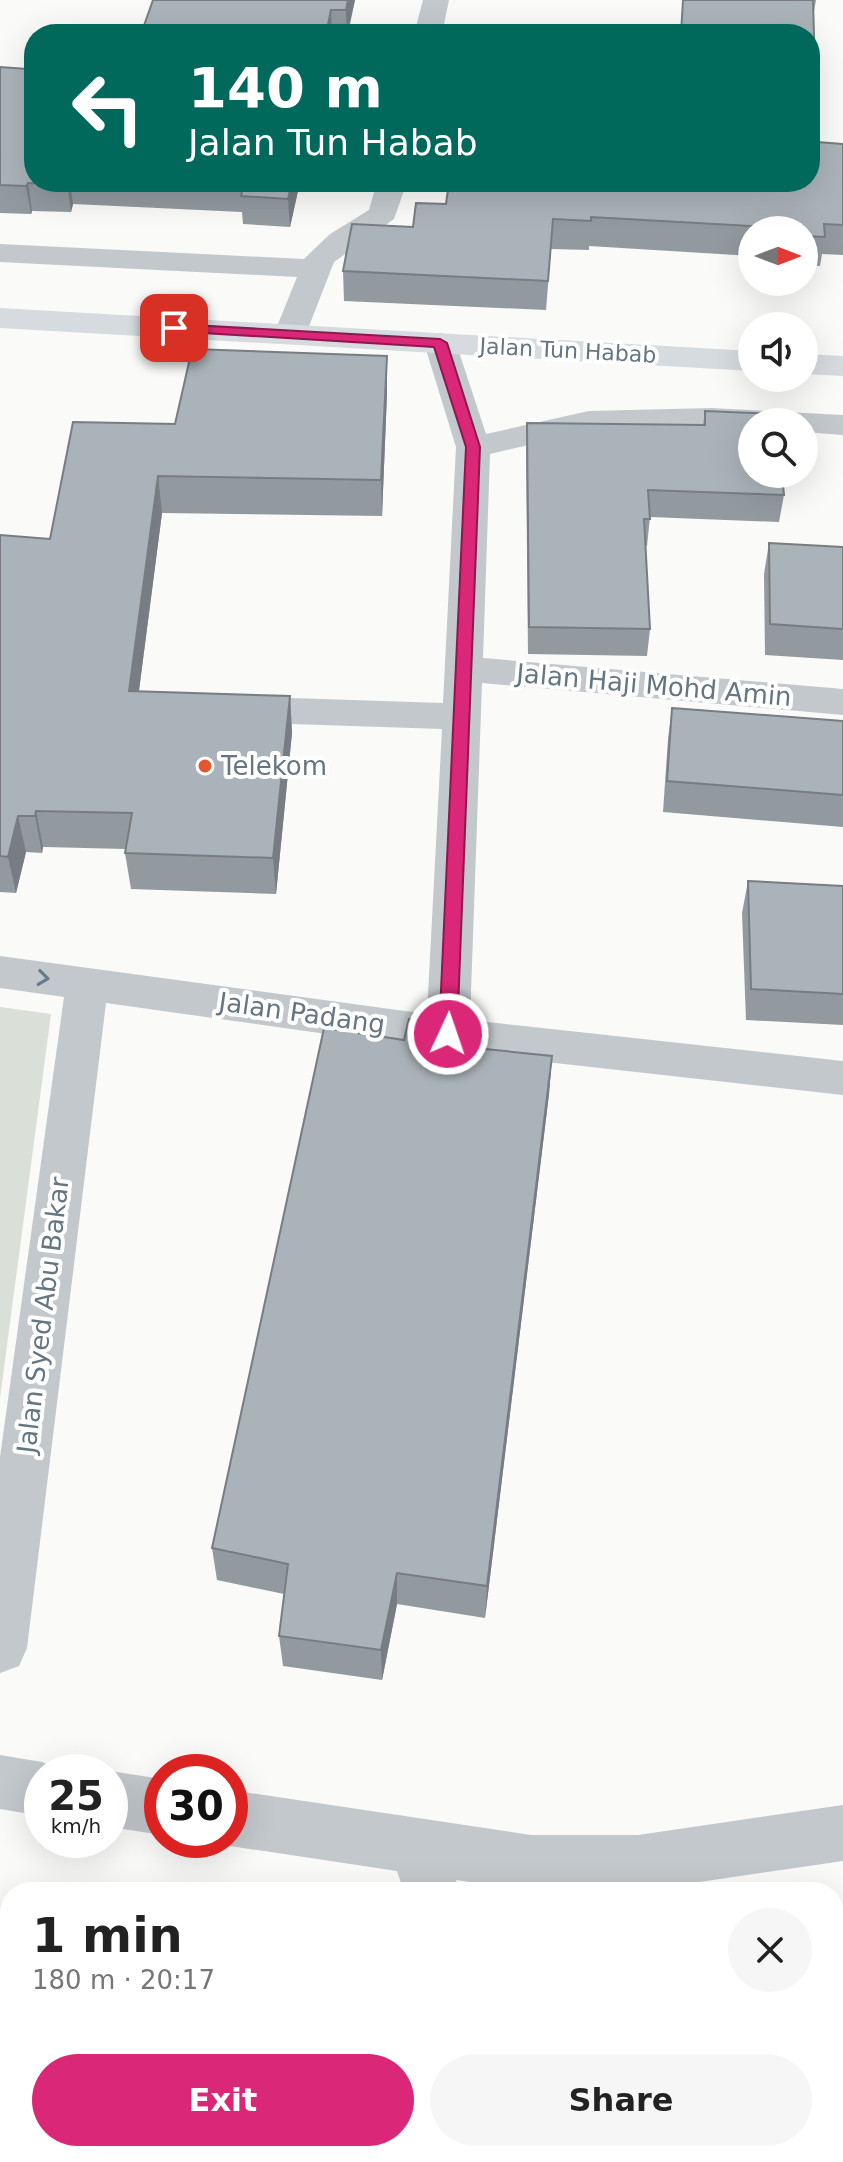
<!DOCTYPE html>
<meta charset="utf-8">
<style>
:root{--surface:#fff;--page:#f6f6f6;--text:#222;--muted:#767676;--accent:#db2777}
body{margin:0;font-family:"DejaVu Sans",sans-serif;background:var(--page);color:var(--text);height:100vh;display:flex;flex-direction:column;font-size:30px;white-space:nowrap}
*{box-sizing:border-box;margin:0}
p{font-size:26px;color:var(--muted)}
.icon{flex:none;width:44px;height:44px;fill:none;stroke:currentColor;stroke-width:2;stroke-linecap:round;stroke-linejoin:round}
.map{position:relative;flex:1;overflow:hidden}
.drawer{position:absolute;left:0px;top:1882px;width:844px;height:280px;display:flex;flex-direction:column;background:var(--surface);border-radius:32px 32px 0 0;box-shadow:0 8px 32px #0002}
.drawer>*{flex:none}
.top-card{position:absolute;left:24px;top:24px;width:796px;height:168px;border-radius:32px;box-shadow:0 8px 32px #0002;background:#00695c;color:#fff;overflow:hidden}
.needle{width:52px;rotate:90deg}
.buttons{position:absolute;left:738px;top:216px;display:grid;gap:16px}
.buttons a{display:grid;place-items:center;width:80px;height:80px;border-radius:50%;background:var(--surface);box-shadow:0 8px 32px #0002;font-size:40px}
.speed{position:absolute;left:24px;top:1754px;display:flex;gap:16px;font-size:40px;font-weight:700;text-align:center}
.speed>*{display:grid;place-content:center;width:104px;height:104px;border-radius:50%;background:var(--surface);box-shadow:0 8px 32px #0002;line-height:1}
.speed small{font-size:20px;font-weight:400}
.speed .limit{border:12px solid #d22;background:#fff;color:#111}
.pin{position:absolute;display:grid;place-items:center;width:68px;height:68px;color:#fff;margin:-34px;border-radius:16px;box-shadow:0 4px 12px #0006}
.me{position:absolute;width:88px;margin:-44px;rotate:3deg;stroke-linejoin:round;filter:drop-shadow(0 0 6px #0008)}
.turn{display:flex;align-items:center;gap:28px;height:168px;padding:0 32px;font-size:36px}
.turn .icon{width:104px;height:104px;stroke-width:2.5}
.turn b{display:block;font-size:56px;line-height:68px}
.round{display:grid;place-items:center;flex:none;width:84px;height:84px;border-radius:42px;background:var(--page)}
.head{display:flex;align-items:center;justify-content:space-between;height:136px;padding:0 32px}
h1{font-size:48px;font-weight:600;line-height:60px}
.primary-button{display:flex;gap:16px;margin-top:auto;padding:16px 32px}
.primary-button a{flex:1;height:92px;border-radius:48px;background:var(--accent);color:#fff;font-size:32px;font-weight:600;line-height:92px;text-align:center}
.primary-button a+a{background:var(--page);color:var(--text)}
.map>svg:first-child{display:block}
</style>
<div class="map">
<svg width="843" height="2162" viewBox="0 0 843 2162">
<rect width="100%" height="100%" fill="#fafaf8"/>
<!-- green -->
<path fill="#dadfd7" d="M 0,1007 L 51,1014 L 0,1398 Z"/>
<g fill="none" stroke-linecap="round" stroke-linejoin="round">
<!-- minor -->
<g fill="#c3c8cc" fill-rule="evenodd">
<path d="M 423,0 L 449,0 L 442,34 L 414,34 Z"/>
<path d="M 377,182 L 407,182 L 394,219 L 334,262 L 306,334 L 301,341 L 290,344 L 279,341 L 274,334 L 297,277 L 0,262 L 0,244 L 304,259 L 330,234 L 369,210 Z"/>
<path d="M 440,333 L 451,336 L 456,343 L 486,434 L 589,411 L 712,408 L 843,415 L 843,435 L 804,432 L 804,422 L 752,422 L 752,430 L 589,431 L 490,454 L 483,658 L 843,689 L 843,715 L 482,683 L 470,1020 L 843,1061 L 843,1095 L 448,1051 L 106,1003 L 27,1648 L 19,1666 L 0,1673 L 0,1457 L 64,997 L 0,988 L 0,956 L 427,1014 L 442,729 L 233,722 L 220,718 L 214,709 L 220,700 L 233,696 L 443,703 L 456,447 L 424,343 L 429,336 Z"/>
<path d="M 0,1755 L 42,1762 L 62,1770 L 63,1772 L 42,1772 L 42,1816 L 0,1809 Z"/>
<path d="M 110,1771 L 162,1779 L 162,1835 L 110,1827 Z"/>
<path d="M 230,1790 L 531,1835 L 638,1835 L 843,1805 L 843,1861 L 638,1891 L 531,1891 L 456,1880 L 460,1892 L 404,1892 L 397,1871 L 230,1846 L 216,1840 L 230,1840 Z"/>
<path d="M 10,2113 L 10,2152 L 37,2152 L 33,2162 L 0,2162 L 0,2114 Z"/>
<path d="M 484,2152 L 546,2152 L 549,2162 L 487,2162 Z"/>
<path d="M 723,2152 L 785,2152 L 790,2162 L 728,2162 Z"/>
</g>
<!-- highway -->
<g fill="#d6dbdf" fill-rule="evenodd">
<path d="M 0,308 L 752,351 L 752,371 L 0,328 Z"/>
<path d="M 804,354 L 843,356 L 843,376 L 804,374 Z"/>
</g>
</g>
<!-- wall -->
<g fill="#929a9f">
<path d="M 153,0 L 355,0 L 348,34 L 141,34 Z"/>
<path d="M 683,0 L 816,0 L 813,17 L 817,142 L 843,144 L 843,255 L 822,254 L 820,266 L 804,265 L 804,230 L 752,230 L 752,256 L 589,246 L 589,250 L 551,249 L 546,310 L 344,301 L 343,271 L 446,204 L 810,182 Z"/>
<path d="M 0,67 L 34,182 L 300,182 L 290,227 L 243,224 L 242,212 L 73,204 L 71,212 L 32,211 L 31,214 L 0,213 Z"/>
<path d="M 387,393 L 382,516 L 162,513 L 139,691 L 290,696 L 292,733 L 276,894 L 131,889 L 125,853 L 126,849 L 43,847 L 42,853 L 26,852 L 16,893 L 0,892 L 0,535 L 50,539 L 175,424 Z"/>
<path d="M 705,411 L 784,495 L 779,522 L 650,517 L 647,546 L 645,546 L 650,629 L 647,656 L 528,654 L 526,450 L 527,423 L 703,425 Z"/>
<path d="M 769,543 L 843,547 L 843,660 L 765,655 L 764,574 Z"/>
<path d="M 672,708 L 843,721 L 843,827 L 663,812 L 668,739 Z"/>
<path d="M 748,881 L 843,886 L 843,1025 L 746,1020 L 742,913 Z"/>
<path d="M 469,1029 L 469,1047 L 552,1056 L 549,1094 L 485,1618 L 397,1604 L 382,1680 L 283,1666 L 279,1636 L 284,1594 L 217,1580 L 212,1548 L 404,1040 Z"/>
</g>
<!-- shaded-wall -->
<g fill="#777d82">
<path d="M 348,0 L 355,0 L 347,34 L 346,10 Z"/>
<path d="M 331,10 L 332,34 L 326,34 Z"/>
<path d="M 68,182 L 70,182 L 73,204 L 71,212 L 67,184 Z"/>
<path d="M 292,182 L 300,182 L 290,227 L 288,199 Z"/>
<path d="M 28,183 L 32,211 L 31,214 L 26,186 Z"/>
<path d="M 387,356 L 387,393 L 382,516 L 381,480 Z"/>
<path d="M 158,476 L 162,513 L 134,728 L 129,691 Z"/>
<path d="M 290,696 L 292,733 L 276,894 L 273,858 Z"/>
<path d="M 36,811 L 43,847 L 42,853 L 35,816 Z"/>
<path d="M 18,816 L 26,852 L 16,893 L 8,857 Z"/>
<path d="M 552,1056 L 549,1094 L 485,1618 L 487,1586 Z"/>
<path d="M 397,1573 L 397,1604 L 382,1680 L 381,1650 Z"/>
</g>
<!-- building -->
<g fill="#aab3b9" stroke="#777d82" stroke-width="2">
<path d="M 153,0 L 348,0 L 346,10 L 331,10 L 326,34 L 141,34 Z"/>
<path d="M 683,0 L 813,0 L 817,142 L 843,144 L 843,225 L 824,224 L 825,237 L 804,236 L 804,230 L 770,230 L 769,227 L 591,217 L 591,221 L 553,219 L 548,281 L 343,271 L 352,224 L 413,227 L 416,203 L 446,204 L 449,182 L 810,182 L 810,34 L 681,34 Z"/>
<path d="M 34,50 L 34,182 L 68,182 L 67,184 L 28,183 L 26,186 L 0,185 L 0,67 L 27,69 Z"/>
<path d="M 197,182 L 292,182 L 288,199 L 241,196 L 244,184 Z"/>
<path d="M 192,349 L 387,356 L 381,480 L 158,476 L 129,691 L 290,696 L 273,858 L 125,853 L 132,813 L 36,811 L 35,816 L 18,816 L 8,857 L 0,856 L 0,535 L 50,539 L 73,422 L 175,424 Z"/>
<path d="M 705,411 L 779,414 L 779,422 L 752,422 L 752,474 L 782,474 L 784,495 L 648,490 L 650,519 L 644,519 L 650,629 L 529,627 L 527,423 L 705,425 Z"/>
<path d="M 769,543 L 843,547 L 843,629 L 770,624 Z"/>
<path d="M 672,708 L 843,721 L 843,795 L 667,781 Z"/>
<path d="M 748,881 L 843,886 L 843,994 L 751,989 Z"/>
<path d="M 409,1019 L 469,1029 L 466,1047 L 552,1056 L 487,1586 L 397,1573 L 381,1650 L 279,1636 L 288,1564 L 212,1548 L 324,1028 L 404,1040 Z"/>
</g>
<!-- one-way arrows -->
<defs><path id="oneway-chevron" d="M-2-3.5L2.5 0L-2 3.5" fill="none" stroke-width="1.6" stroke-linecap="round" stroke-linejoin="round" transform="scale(2)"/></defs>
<use stroke="#6a7a87" href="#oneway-chevron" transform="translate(43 978) rotate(7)"/>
<!-- route -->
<path fill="#db2777" stroke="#8e194d" stroke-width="2" d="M 174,324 L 440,339 L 447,343 L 480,447 L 457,1034 L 455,1039 L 442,1039 L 439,1034 L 466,447 L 434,347 L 170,331 L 170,325 Z"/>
<!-- markers -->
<circle fill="#e4572e" stroke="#fff" stroke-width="3" cx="205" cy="766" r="8"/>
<g text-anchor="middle" stroke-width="8" stroke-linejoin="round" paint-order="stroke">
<!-- far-street labels -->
<g font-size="22" fill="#657683" stroke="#fff">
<text transform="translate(568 350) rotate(3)" y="8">Jalan Tun Habab</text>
</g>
<!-- street labels -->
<g font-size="26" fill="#657683" stroke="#fff">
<text transform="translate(654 685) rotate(5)" y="9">Jalan Haji Mohd Amin</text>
<text transform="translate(302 1013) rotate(8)" y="9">Jalan Padang</text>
<text transform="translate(43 1315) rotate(-83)" y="9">Jalan Syed Abu Bakar</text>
</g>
<!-- poi labels -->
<g font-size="26" fill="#657683" stroke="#fff" text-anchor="start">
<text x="221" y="775">Telekom</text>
</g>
</g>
</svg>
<div class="buttons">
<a><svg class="needle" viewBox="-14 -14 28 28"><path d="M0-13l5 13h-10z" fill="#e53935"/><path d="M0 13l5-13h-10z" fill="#767676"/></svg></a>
<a><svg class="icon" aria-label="sound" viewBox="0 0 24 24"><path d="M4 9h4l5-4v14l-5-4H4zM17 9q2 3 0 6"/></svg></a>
<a><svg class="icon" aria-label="search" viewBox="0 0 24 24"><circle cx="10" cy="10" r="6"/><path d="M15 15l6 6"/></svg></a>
</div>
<div class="speed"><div>25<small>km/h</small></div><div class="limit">30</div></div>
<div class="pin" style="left:174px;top:328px;background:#d93025"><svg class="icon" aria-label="arrive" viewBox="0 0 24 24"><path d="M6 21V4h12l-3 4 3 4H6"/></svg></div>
<svg class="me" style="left:448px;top:1034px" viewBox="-20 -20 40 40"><circle r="17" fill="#db2777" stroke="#fff" stroke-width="3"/><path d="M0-11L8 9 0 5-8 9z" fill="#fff"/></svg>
<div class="top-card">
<div class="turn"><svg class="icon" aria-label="left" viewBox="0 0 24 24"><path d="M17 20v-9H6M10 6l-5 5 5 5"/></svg><div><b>140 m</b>Jalan Tun Habab</div></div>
</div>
<section class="drawer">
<div class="head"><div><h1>1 min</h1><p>180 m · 20:17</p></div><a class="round"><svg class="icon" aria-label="close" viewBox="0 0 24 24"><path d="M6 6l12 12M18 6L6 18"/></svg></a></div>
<div class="primary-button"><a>Exit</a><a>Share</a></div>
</section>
</div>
